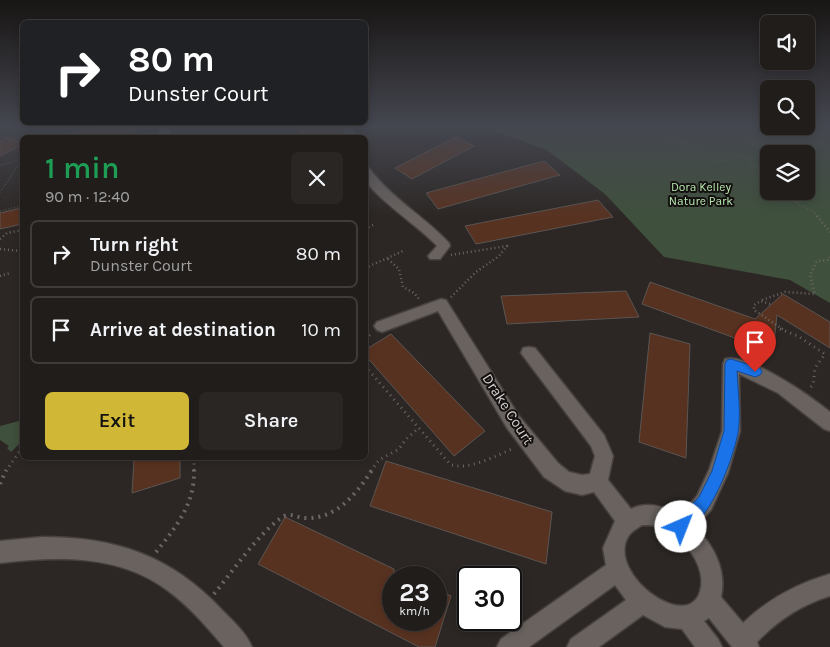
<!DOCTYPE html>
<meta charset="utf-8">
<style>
:root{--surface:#211d1b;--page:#292624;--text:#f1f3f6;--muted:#a2a2a3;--line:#3e3b3a;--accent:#d1b736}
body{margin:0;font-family:Karla,sans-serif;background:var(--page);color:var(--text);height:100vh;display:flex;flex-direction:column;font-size:19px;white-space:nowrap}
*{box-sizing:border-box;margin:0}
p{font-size:16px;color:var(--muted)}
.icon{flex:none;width:28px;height:28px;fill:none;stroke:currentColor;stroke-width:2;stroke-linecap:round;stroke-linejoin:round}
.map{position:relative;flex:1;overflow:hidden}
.sheet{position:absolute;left:20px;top:135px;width:348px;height:325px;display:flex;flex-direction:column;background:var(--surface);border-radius:8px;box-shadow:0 2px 8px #0003,0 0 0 1px var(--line)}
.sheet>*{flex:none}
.banner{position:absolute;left:20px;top:20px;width:348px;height:105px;border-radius:8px;box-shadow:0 2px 8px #0003,0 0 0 1px var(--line);background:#202124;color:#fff;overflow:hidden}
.tools{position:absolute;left:760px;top:15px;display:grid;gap:10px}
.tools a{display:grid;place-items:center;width:55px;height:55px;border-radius:8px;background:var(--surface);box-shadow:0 2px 8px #0003,0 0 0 1px var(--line);font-size:25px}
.speed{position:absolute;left:382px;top:566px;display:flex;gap:10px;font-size:25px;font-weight:700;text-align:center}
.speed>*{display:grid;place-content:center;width:65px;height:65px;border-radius:50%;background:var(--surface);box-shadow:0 2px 8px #0003,0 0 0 1px var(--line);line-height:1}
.speed small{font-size:12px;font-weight:400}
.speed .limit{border:2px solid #111;border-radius:8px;background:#fff;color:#111}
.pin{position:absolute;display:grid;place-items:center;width:42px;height:42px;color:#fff;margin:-51px -21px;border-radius:50% 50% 50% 0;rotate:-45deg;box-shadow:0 0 5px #0007}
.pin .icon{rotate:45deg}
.me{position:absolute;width:55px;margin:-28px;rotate:44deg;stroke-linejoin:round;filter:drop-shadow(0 0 4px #0008)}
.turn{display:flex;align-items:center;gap:18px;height:105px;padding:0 25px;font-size:22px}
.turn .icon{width:65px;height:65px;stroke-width:2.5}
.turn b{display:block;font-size:35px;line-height:42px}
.round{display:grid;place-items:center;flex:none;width:52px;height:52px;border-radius:8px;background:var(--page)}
.headline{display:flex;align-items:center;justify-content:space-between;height:85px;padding:0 25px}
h1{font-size:30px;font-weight:600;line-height:38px;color:#1e9e55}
.cta{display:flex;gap:10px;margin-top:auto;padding:10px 25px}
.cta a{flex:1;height:58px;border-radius:8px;background:var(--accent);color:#111;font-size:20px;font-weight:600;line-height:58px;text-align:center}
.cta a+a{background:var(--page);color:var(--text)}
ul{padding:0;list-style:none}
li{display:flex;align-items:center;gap:15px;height:68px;margin:0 10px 8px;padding:0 15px;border:2px solid var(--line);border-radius:8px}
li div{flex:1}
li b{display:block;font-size:19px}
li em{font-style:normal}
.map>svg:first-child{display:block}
</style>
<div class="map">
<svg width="830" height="647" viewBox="0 0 830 647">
<rect width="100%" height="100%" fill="#2c2724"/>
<!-- green -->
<g fill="#3f503c" fill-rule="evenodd">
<path d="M 481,126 L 830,126 L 830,303 L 790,280 L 664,257 L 605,194 L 547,150 ZM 769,154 L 806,154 L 806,191 L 769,191 Z"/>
<path d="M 19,421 L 22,424 L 22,441 L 11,452 L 7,448 L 9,446 L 0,440 L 0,426 Z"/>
</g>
<!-- building -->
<g fill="#583221" stroke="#5b5552">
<path d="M 103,126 L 134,126 L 135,131 L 107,138 L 76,138 L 75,132 Z"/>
<path d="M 296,126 L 342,126 L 342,131 L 317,138 L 305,138 Z"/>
<path d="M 9,137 L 22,143 L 22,145 L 0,156 L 0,141 Z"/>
<path d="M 456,137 L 474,146 L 412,179 L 395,168 Z"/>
<path d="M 544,161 L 560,175 L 438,209 L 426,193 Z"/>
<path d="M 598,200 L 613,217 L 476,244 L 465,226 Z"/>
<path d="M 22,208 L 22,224 L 0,229 L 0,213 Z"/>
<path d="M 650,282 L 755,319 L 783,294 L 830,322 L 830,348 L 777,315 L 773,352 L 642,304 Z"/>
<path d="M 626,291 L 639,317 L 507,324 L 501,296 Z"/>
<path d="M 650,333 L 690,344 L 686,458 L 639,442 Z"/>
<path d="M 391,334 L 485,431 L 454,456 L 365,355 L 365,350 Z"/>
<path d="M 134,458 L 180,458 L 180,478 L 132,493 Z"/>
<path d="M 386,461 L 552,512 L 546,564 L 370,506 Z"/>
<path d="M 285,517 L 394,569 L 394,620 L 436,620 L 436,589 L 451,596 L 435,647 L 419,647 L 258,564 Z"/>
</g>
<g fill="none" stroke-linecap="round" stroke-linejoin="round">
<!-- minor casing -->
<g stroke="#47423f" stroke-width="3">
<g id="minor">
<path d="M 161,126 L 171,126 L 168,138 L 158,138 Z"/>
<path d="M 344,126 L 354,126 L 355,138 L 345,138 Z"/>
<path d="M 365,167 L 369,168 C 391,198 424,216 449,243 L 450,246 L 440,259 L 430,259 L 428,256 L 437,246 C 422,229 371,195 365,178 C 364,175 365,170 365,167 Z"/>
<path d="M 441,299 L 446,300 L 519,416 L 558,463 L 569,472 L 582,475 L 590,474 L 595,456 L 591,446 L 521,353 L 523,348 L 529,347 L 535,348 L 604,435 L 613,456 L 608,480 L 631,509 C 646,501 665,506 679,515 L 697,496 L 709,470 L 722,431 L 723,364 L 725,359 C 748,352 812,397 830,412 L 830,431 L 824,429 L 778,393 L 739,374 L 740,431 L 728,473 L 711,510 L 695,527 C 714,545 727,571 721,597 L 743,623 C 768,599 796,584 830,574 L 830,596 C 801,605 778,620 757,642 L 759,647 L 732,647 L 709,618 L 704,621 L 718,639 L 722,647 L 695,647 L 682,629 L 665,627 L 643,615 L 599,647 L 567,647 L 571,639 L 626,600 L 615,585 L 529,647 L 497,647 L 501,639 L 606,565 L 603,548 L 615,521 L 594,492 L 582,495 L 565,491 L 544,477 L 507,428 L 438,311 L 382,332 L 377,330 L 374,326 L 377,322 ZM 642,525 C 648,525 655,525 661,527 C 682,535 705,564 701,587 C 693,637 606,575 628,537 C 630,532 638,528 642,525 Z"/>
<path d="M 42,537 C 117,537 172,556 223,611 C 234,622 246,633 252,647 L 224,647 C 207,627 189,606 167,590 C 119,554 56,556 0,563 L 0,541 Z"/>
</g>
</g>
<!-- path-far3 -->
<g stroke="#6b6764" stroke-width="2" stroke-dasharray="0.5 2.5" stroke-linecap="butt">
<path d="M 288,126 L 297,138"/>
<path d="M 653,126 L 670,141 L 690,144 L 706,160 L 713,162 L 726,161 L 736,154 L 747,159 L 758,158 L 759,150 L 744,126"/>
<path d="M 804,126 L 822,131 L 817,126"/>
<path d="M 0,129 L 8,126"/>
<path d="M 0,137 L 12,135 L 22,139"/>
<path d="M 52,138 L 98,126"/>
<path d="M 129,138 L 152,133"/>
<path d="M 194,138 L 198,126"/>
<path d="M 229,138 L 234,126"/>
<path d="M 262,138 L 273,136 L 281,138"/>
<path d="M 747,159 L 769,179"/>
<path d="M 0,165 L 21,160"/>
<path d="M 776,191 L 815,213 L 818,217"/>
<path d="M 0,192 L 22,160"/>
<path d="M 0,211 L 22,206"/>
</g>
<!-- path-far2 -->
<g stroke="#6b6764" stroke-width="2.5" stroke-dasharray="1 3" stroke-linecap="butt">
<path d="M 817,216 L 830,232"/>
<path d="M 365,229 L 373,225"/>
<path d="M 0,239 L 7,233 L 22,230"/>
<path d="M 0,249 L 20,251"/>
<path d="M 451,255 L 507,246 L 499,256 L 476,272 L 451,297"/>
<path d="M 388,259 L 399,269 L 403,287 L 414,293 L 419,299"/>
<path d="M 365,268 L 403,251"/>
<path d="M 0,276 L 10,273"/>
<path d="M 762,300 L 785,292 L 815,294 L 810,275 L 817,261 L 829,260 L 830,257"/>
<path d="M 770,304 L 761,301 L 754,305 L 754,310 L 784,330"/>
</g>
<!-- path-far1 -->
<g stroke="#6b6764" stroke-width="3" stroke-dasharray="1 4.5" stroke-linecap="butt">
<path d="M 780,329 L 798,336 L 825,354 L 815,368 L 813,385 L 810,388"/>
<path d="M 365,339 L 371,334"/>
<path d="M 365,366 L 450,464 C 466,472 498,455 514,448"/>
<path d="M 194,458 L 194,471"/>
<path d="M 6,471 L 22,448"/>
<path d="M 371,471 L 379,460 L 399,449 L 406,439 L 419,428"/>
</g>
<!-- path -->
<g stroke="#6b6764" stroke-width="4" stroke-dasharray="2 5" stroke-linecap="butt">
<path d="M 0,484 L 6,470"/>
<path d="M 156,552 C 176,527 195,504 194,470"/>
<path d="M 214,594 C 233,571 257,535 281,518 C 290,511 296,518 306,518 C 337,519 357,493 372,470"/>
</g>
<!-- minor -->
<use href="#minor" fill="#69625f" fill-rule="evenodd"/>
</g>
<!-- sky -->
<linearGradient id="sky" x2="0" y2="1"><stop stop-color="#181514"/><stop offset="0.58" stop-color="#454750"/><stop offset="1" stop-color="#454750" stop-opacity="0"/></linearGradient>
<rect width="830" height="217" fill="url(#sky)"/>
<!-- route -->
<path fill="#1a73e8" stroke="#114b97" d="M 731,359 L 760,368 L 762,372 L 760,375 L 755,377 L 737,371 C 738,390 741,414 738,433 C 732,462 710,522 681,535 L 676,532 L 673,527 L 676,521 L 699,497 L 712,471 L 724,431 L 725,364 L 727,360 Z"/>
<g text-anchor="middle" stroke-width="4" stroke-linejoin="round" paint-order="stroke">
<!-- far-park labels -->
<g font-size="12" fill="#b7e7ae" stroke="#13100f">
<text x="701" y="191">Dora Kelley<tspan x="701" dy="14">Nature Park</tspan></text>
</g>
<!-- street labels -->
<g font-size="15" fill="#d5d1cf" stroke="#13100f">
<text transform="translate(508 409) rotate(57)" y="5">Drake Court</text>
</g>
</g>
</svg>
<div class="tools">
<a><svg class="icon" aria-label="sound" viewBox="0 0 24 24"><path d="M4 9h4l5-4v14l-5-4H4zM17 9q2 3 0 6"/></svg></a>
<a><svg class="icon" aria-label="search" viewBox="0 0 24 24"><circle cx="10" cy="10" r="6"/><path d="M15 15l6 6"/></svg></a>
<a><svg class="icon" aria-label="layers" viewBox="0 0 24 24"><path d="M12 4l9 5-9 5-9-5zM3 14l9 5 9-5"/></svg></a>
</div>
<div class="speed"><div>23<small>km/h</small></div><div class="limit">30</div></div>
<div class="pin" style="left:755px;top:372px;background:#d93025"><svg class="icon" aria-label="arrive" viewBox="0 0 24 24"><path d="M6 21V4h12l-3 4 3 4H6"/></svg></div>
<svg class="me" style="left:681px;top:527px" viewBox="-20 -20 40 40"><circle r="19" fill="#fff"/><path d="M0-13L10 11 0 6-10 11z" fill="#1a73e8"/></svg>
<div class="banner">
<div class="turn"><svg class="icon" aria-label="right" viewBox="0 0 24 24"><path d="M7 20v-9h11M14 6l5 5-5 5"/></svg><div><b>80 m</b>Dunster Court</div></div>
</div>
<section class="sheet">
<div class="headline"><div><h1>1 min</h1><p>90 m · 12:40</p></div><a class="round"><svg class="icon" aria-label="close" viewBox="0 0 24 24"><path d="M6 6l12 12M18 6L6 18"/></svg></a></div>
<ul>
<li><svg class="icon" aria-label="right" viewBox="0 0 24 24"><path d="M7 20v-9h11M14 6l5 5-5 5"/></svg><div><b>Turn right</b><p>Dunster Court</p></div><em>80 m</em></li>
<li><svg class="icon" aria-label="arrive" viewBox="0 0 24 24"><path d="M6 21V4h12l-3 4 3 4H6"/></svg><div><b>Arrive at destination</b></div><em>10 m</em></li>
</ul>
<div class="cta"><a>Exit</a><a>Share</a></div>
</section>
</div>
